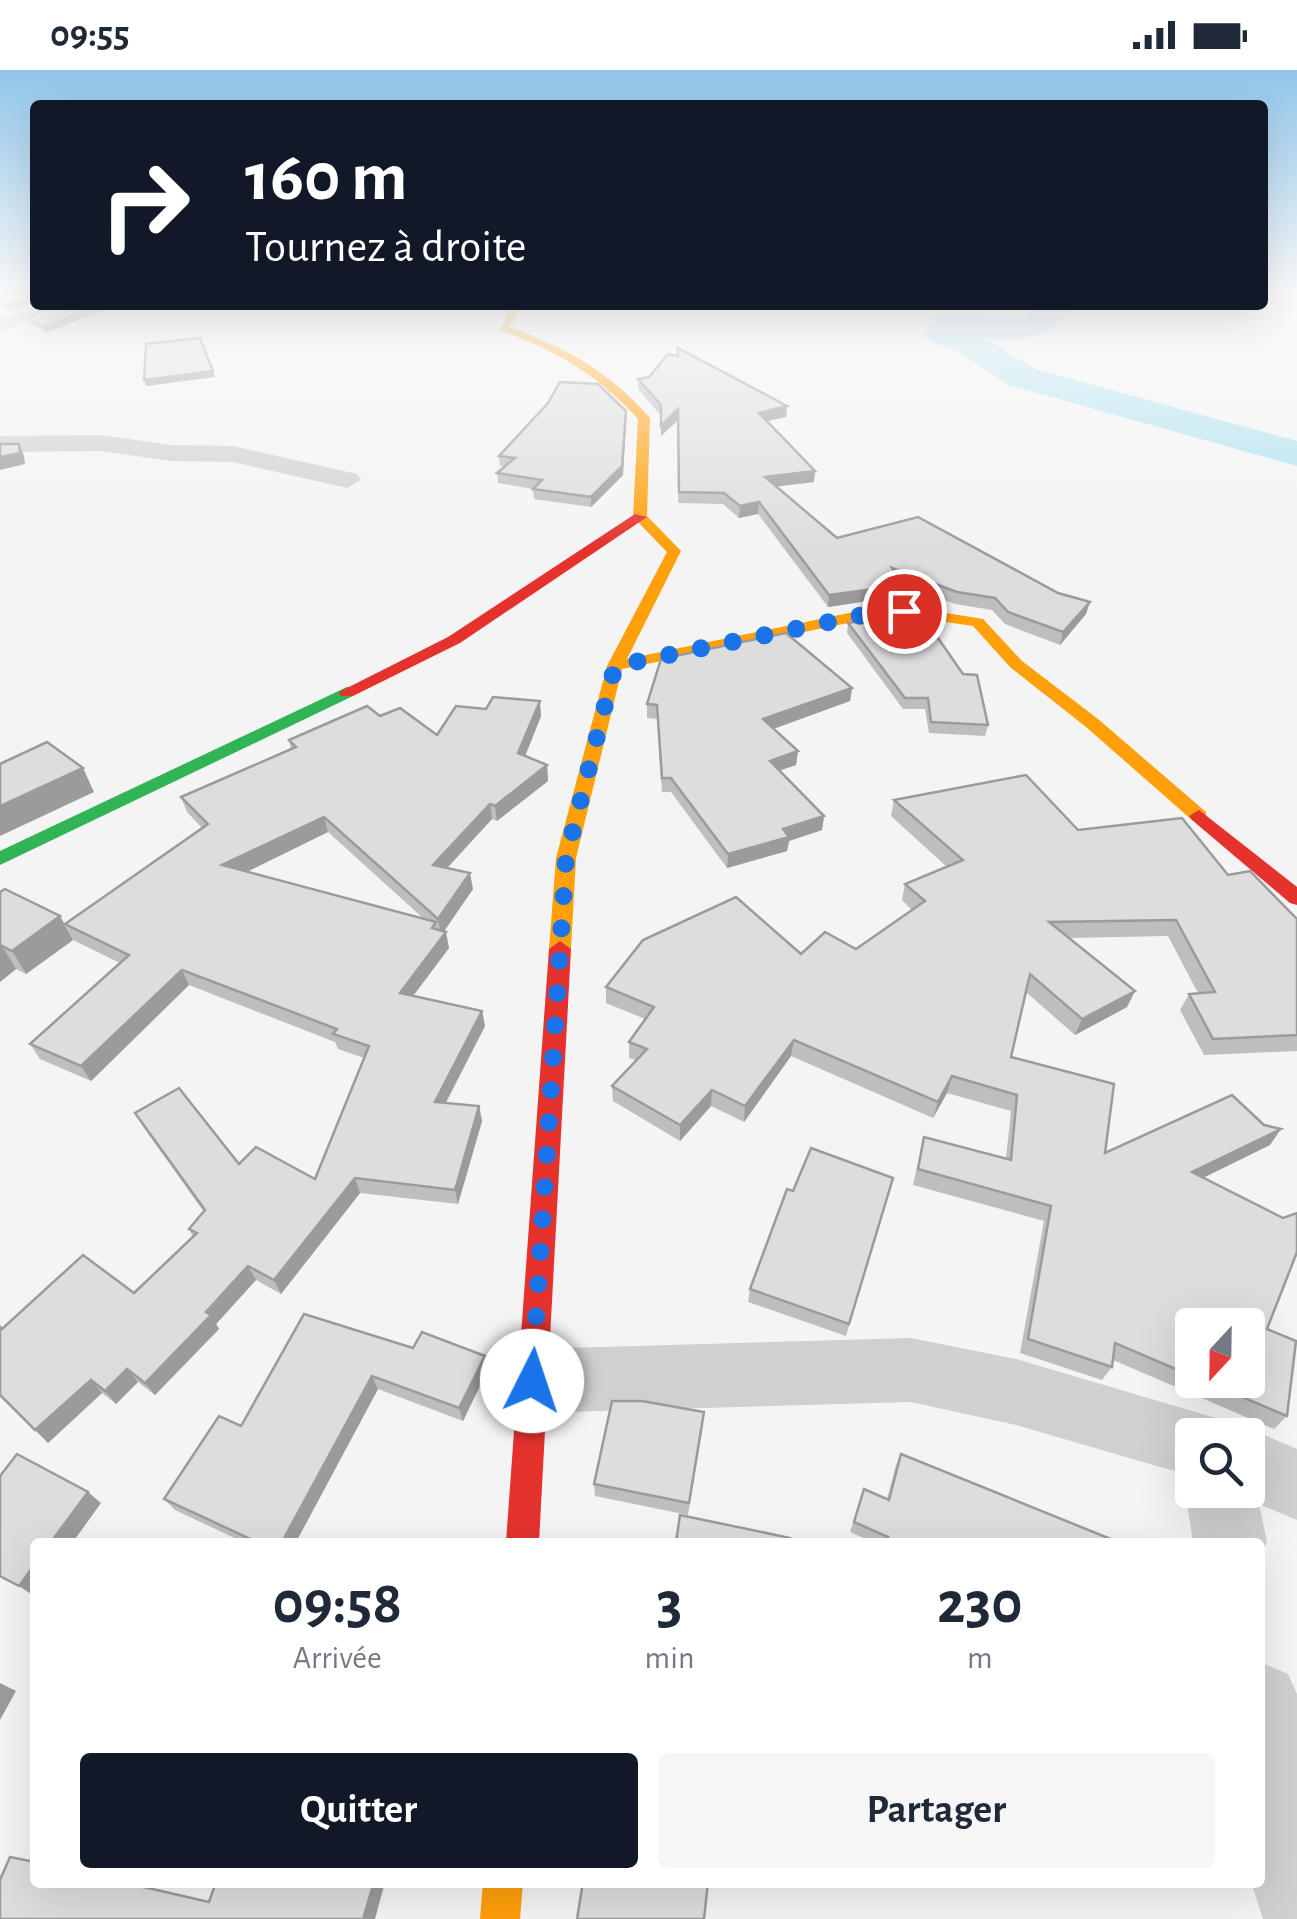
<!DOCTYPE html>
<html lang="fr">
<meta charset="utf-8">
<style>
:root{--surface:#fff;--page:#f6f6f7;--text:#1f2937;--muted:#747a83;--accent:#111827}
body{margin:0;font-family:"Alegreya Sans",sans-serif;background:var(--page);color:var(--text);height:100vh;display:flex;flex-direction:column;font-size:38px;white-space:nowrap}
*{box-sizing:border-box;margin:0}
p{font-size:32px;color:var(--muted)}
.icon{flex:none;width:55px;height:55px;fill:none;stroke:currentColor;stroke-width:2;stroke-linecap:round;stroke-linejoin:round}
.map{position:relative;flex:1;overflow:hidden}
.drawer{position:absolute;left:30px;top:1468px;width:1235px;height:350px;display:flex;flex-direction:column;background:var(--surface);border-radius:10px;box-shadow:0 10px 40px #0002}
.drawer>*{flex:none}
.hud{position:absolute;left:30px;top:30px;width:1238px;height:210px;border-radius:10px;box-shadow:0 10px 40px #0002;background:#111827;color:#fff;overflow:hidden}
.needle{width:65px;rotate:202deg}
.fabs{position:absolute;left:1175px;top:1238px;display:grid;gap:20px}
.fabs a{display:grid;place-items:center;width:90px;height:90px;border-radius:10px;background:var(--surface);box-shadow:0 10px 40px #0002;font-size:50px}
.pin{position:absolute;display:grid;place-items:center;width:85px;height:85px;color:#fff;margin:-42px;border:5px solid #fff;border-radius:50%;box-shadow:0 2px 10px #0007}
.me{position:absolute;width:110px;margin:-55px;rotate:4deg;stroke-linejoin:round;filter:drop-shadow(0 0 8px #0008)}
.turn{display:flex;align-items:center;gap:35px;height:210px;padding:0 50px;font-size:45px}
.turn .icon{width:130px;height:130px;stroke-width:2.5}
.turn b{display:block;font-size:70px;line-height:85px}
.eta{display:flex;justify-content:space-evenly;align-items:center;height:170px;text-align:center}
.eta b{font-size:60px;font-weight:700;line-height:70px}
.button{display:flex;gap:20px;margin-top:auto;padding:20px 50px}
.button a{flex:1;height:115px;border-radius:10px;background:var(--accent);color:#fff;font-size:40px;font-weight:700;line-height:115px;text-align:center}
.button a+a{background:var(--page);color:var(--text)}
.status{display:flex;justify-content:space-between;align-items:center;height:70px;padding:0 50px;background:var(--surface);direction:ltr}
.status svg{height:28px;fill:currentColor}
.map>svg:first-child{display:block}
</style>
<div class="status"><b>09:55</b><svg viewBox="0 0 49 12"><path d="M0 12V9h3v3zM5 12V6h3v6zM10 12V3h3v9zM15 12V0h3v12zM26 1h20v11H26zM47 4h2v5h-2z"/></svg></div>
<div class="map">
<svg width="1297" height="1849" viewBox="0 0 1297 1849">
<rect width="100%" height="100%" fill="#f4f4f4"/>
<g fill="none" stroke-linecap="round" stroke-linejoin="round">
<!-- river -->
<path fill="#aee2f0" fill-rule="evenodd" d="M 1026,235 L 1067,235 L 1071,241 C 1050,270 1017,271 984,268 L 1035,299 L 1297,371 L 1297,396 L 1009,315 L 956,280 L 930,271 L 925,264 L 932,247 L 944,244 L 1025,248 L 1032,242 Z"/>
<!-- street -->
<g fill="#ced0d2" fill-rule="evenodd">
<path d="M 35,235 L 62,235 L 0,263 L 0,249 Z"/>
<path d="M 102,365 L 170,375 L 233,376 L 357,404 L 361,410 L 347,418 L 233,392 L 170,391 L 102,381 L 0,382 L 0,366 Z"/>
<path d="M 911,1268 L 1016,1289 L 1216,1348 L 1224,1365 L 1192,1365 L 1192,1420 L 1248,1420 L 1248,1365 L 1231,1365 L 1248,1358 L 1297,1379 L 1297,1450 L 1259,1434 L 1267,1472 L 1260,1488 L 1260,1472 L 1193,1472 L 1185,1420 L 1191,1406 L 1016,1355 L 911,1332 L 531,1343 L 507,1334 L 498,1311 L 507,1288 L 531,1279 Z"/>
<path d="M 1260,1592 L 1288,1604 L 1297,1624 L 1297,1849 L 1263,1849 L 1251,1812 L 1260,1812 Z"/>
</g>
<!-- fast -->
<path fill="#30b455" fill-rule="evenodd" d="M 347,617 L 353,618 L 353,626 L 0,795 L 0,781 Z"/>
<!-- slow -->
<g fill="#ff9f0a" fill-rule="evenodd">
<path d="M 506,235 L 516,235 L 516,248 L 509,257 C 564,276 611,303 650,348 L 647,446 L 681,481 L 627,589 L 868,539 L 904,536 L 983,549 L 1022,591 L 1098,649 L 1206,742 L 1206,750 L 1192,750 L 1086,657 L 1010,597 L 973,556 L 904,546 L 868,549 L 622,599 L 576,788 L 571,879 L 560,887 L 552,884 L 549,879 L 556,788 L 607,596 L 667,482 L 633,447 L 638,349 C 598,305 555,280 500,260 L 506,248 Z"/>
<path d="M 483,1812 L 523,1812 L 520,1849 L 480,1849 Z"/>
</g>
<!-- jam -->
<g fill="#e5322d" fill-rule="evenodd">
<path d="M 635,444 L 647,447 L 460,573 L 353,626 L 341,626 L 339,622 L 448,567 Z"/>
<path d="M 1199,740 L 1297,817 L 1297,835 L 1290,833 L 1192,750 L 1189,746 Z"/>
<path d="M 560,871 L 571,879 L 539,1472 L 506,1472 L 549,879 Z"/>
</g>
</g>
<!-- wall -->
<g fill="#bebebf" fill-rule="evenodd">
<path d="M 35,220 L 35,231 L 9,241 L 0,236 L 0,224 Z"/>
<path d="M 55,235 L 47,263 L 30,254 L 28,247 Z"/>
<path d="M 638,309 L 787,336 L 786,347 L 767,351 L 814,412 L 777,416 L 837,468 L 1086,544 L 1060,575 L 1005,554 L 992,540 L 955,534 L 903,515 L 901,526 L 828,537 L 758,444 L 739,448 L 723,434 L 678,433 L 678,350 L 661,366 L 661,346 L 638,319 Z"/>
<path d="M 626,350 L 623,405 L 591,437 L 534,429 L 533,419 L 498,413 L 497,403 L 505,396 L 500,396 L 499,386 Z"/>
<path d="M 848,553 L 988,655 L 985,666 L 929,663 L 925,639 L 903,639 L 847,563 Z"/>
<path d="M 852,618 L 850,631 L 773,659 L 798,681 L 796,695 L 779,701 L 824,746 L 822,760 L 789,771 L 787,781 L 727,798 L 671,722 L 662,722 L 657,649 L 647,648 L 647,634 Z"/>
<path d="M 380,646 L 437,665 L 541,646 L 525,686 L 547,695 L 548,711 L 497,751 L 492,749 L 447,798 L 473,819 L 444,862 L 449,878 L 413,926 L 482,941 L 485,956 L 446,1033 L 479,1036 L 482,1051 L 458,1134 L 360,1123 L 281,1224 L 256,1210 L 216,1254 L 219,1259 L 155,1325 L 138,1312 L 116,1334 L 102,1323 L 48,1373 L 2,1259 L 134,1223 L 193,1167 L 189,1159 L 204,1142 L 144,1058 L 135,1043 L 239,1094 L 315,1109 L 364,988 L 338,979 L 335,972 L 189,915 L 91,1011 L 40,989 L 30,974 L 120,893 L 73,870 L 65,854 L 202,758 L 187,742 L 181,727 L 291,679 L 289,670 ZM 328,762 L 424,849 L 247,802 Z"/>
<path d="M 894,730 L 1078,760 L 1228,805 L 1297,849 L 1297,981 L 1204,985 L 1180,940 L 1189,924 L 1198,923 L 1168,866 L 1069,868 L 1135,921 L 1127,937 L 1075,965 L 1026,922 L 1011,987 L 1105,1083 L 1270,1075 L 1203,1108 L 1267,1259 L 1287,1346 L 1274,1359 L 1113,1290 L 1112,1297 L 1102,1310 L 1020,1283 L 1044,1151 L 913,1115 L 924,1067 L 1006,1088 L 1011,1041 L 947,1023 L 933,1048 L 791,986 L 744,1052 L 711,1036 L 680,1071 L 613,1031 L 612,1016 L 636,990 L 629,988 L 629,972 L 645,949 L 606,933 L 606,917 L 801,884 L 856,879 L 912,840 L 902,830 L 905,814 L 947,797 L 891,746 ZM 1192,1255 L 1248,1310 L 1192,1310 Z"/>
<path d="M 0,822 L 60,846 L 73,870 L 26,904 L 16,899 L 0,912 Z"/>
<path d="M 793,1121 L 889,1122 L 846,1266 L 748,1232 L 750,1219 Z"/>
<path d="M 413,1278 L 488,1299 L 463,1351 L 378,1319 L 296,1472 L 243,1472 L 175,1440 L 164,1429 L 241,1356 Z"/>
<path d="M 703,1355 L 688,1445 L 595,1426 L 594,1414 Z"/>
<path d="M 901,1384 L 1118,1472 L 873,1472 L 850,1462 L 864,1419 L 887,1429 L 896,1395 Z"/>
</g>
<!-- shaded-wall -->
<g fill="#9b9b9b">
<path d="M 33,225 L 35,231 L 9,241 L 7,235 Z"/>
<path d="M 98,235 L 116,235 L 47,263 L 44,257 Z"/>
<path d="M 213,301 L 215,307 L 146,316 L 144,310 Z"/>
<path d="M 787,336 L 786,347 L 758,353 L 759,343 Z"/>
<path d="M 678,339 L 678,350 L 661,366 L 661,356 Z"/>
<path d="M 626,350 L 623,405 L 591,437 L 591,427 Z"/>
<path d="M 19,374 L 24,386 L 25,394 L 0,400 L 0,387 Z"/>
<path d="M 815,401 L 814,412 L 765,418 L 765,407 Z"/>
<path d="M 759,432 L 758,444 L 739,448 L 740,436 Z"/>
<path d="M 903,515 L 901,526 L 828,537 L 829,525 Z"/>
<path d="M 1090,532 L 1086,544 L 1060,575 L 1063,562 Z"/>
<path d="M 852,618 L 850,631 L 762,663 L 763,649 Z"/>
<path d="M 540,631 L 541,646 L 520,699 L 518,683 Z"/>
<path d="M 798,681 L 796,695 L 768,704 L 770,691 Z"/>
<path d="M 547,695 L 548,711 L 497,751 L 495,736 Z"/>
<path d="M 83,698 L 94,722 L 0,766 L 0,736 Z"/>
<path d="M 490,734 L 492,749 L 436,810 L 433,795 Z"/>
<path d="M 824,746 L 822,760 L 789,771 L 787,781 L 727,798 L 728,784 L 783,759 Z"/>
<path d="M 324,747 L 328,762 L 228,811 L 222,795 Z"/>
<path d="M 470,803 L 473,819 L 441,865 L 438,849 Z"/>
<path d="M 60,846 L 73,870 L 26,904 L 12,881 Z"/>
<path d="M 446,862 L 449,878 L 404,938 L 400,923 Z"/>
<path d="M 2,876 L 16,899 L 0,912 L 0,877 Z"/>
<path d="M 182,900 L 189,915 L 91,1011 L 81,996 Z"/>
<path d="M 1135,921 L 1127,937 L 1075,965 L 1082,949 Z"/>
<path d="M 482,941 L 485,956 L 438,1047 L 435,1032 Z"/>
<path d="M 794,970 L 791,986 L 744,1052 L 745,1036 Z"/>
<path d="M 952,1006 L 947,1023 L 933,1048 L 938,1032 Z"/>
<path d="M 712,1020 L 711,1036 L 680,1071 L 680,1055 Z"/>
<path d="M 479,1036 L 482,1051 L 458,1134 L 455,1120 Z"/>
<path d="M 1281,1059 L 1270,1075 L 1182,1118 L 1192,1102 Z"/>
<path d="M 355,1108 L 360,1123 L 281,1224 L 274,1210 Z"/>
<path d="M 248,1196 L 256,1210 L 216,1254 L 219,1259 L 155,1325 L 145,1313 Z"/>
<path d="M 485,1286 L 488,1299 L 463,1351 L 459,1338 Z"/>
<path d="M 127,1299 L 138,1312 L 116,1334 L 105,1321 Z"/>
<path d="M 372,1306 L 378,1319 L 296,1472 L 282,1472 Z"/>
<path d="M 91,1310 L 102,1323 L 48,1373 L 35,1360 Z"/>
<path d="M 88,1422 L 101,1433 L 73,1472 L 51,1472 Z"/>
<path d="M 35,1494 L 35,1524 L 34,1526 L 19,1516 Z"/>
<path d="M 0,1613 L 16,1621 L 0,1650 Z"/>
<path d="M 374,1812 L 385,1812 L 375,1849 L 363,1849 Z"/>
</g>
<!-- building -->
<g fill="#ddddde" stroke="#9b9b9b" stroke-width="2.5">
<path d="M 13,220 L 35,220 L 35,225 L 7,235 L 0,231 L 0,224 Z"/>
<path d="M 55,235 L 98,235 L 44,257 L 28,247 Z"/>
<path d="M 200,268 L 213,301 L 144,310 L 146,274 Z"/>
<path d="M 678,278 L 787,336 L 759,343 L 815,401 L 765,407 L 837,468 L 918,447 L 1058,523 L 1090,532 L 1063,562 L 1008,542 L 995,528 L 957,522 L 892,498 L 903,515 L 829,525 L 759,432 L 740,436 L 724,423 L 679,422 L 678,339 L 661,356 L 661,335 L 638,309 L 649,307 L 668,284 L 678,286 Z"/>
<path d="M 560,312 L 598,314 L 626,341 L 622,396 L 591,427 L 533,419 L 542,410 L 497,403 L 515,388 L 499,386 L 548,333 Z"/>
<path d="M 0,374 L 19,374 L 20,383 L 0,387 Z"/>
<path d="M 906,545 L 924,548 L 963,604 L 977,605 L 988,655 L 931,652 L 928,628 L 905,628 L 848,553 Z"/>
<path d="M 786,563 L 852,618 L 763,649 L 798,681 L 770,691 L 824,746 L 783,759 L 789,767 L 728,784 L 671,708 L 662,708 L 657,635 L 647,634 L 661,589 Z"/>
<path d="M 493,627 L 540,631 L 518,683 L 547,695 L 495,736 L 490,734 L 433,795 L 470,803 L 438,849 L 324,747 L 222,795 L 436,852 L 432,858 L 446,862 L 400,923 L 482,941 L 435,1032 L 479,1036 L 455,1120 L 355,1108 L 274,1210 L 248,1196 L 206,1242 L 211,1245 L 145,1313 L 127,1299 L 105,1321 L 91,1310 L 35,1360 L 0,1325 L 0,1257 L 2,1259 L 83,1185 L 134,1223 L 197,1163 L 189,1159 L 205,1140 L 135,1043 L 179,1018 L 239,1094 L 256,1077 L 315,1109 L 369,976 L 333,964 L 337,959 L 182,900 L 81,996 L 30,974 L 129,885 L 65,854 L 208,754 L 181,727 L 296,677 L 289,670 L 367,636 L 380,646 L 400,638 L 437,665 L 456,636 L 486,639 Z"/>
<path d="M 47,672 L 83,698 L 0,736 L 0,694 Z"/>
<path d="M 1026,705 L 1078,760 L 1182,748 L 1228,805 L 1250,801 L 1297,849 L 1297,965 L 1213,969 L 1189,924 L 1215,922 L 1176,850 L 1049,852 L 1135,921 L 1082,949 L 1030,904 L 1011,987 L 1114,1014 L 1105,1083 L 1232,1025 L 1264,1055 L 1281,1059 L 1192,1102 L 1283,1148 L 1297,1143 L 1297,1182 L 1267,1259 L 1296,1271 L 1287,1346 L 1202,1310 L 1248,1310 L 1248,1255 L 1192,1255 L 1192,1306 L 1115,1273 L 1112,1297 L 1028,1269 L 1051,1136 L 918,1099 L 924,1067 L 1011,1090 L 1017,1025 L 952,1006 L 938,1032 L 794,970 L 745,1036 L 712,1020 L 680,1055 L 612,1016 L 647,979 L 629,972 L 654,937 L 606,917 L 643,870 L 736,827 L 801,884 L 825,862 L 856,879 L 925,831 L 905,814 L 963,790 L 894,730 Z"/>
<path d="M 5,819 L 60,846 L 12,881 L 2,876 L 0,877 L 0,822 Z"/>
<path d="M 811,1078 L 893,1108 L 849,1254 L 750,1219 L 787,1119 L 793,1121 Z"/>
<path d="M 304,1244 L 413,1278 L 422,1262 L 485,1286 L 459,1338 L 372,1306 L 282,1472 L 257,1472 L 164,1429 L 219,1346 L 241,1356 Z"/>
<path d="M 612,1331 L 642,1331 L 704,1342 L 689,1433 L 594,1414 Z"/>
<path d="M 17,1384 L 88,1422 L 51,1472 L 35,1472 L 35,1494 L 19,1516 L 0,1506 L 0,1406 Z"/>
<path d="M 901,1384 L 1118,1472 L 886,1472 L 888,1467 L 854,1452 L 864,1419 L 889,1430 Z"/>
<path d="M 680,1445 L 790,1468 L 790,1472 L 676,1472 Z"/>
<path d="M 10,1787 L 35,1792 L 35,1812 L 122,1812 L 209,1832 L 216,1812 L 374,1812 L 363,1849 L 0,1849 L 0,1810 Z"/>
<path d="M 583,1812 L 708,1812 L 704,1849 L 577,1849 Z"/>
</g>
<!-- sky -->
<linearGradient id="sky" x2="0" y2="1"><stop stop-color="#91c6eb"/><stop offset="0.46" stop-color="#fafafa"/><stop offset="1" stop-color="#fafafa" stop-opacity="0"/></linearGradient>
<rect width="1297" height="479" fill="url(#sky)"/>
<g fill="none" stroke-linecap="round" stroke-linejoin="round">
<!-- route -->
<path stroke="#1a73e8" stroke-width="18" stroke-dasharray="0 32.4" d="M 532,1311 L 566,788 L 615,596 L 868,544 L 904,541"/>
</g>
</svg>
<div class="fabs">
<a><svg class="needle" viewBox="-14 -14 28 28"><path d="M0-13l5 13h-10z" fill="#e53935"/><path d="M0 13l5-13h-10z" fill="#747a83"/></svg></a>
<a><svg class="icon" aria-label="search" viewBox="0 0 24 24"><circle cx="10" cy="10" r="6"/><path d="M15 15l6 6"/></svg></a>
</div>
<div class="pin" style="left:904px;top:541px;background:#d93025"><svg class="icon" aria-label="arrive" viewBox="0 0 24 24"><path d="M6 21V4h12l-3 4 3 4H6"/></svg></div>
<svg class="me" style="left:532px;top:1311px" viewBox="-20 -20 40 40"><circle r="19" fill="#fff"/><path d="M0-13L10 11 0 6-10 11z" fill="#1a73e8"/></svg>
<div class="hud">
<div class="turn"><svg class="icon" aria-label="right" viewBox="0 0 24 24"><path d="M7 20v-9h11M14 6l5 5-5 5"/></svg><div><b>160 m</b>Tournez à droite</div></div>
</div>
<section class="drawer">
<div class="eta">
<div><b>09:58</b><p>Arrivée</p></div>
<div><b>3</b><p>min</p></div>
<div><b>230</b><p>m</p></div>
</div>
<div class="button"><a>Quitter</a><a>Partager</a></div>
</section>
</div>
